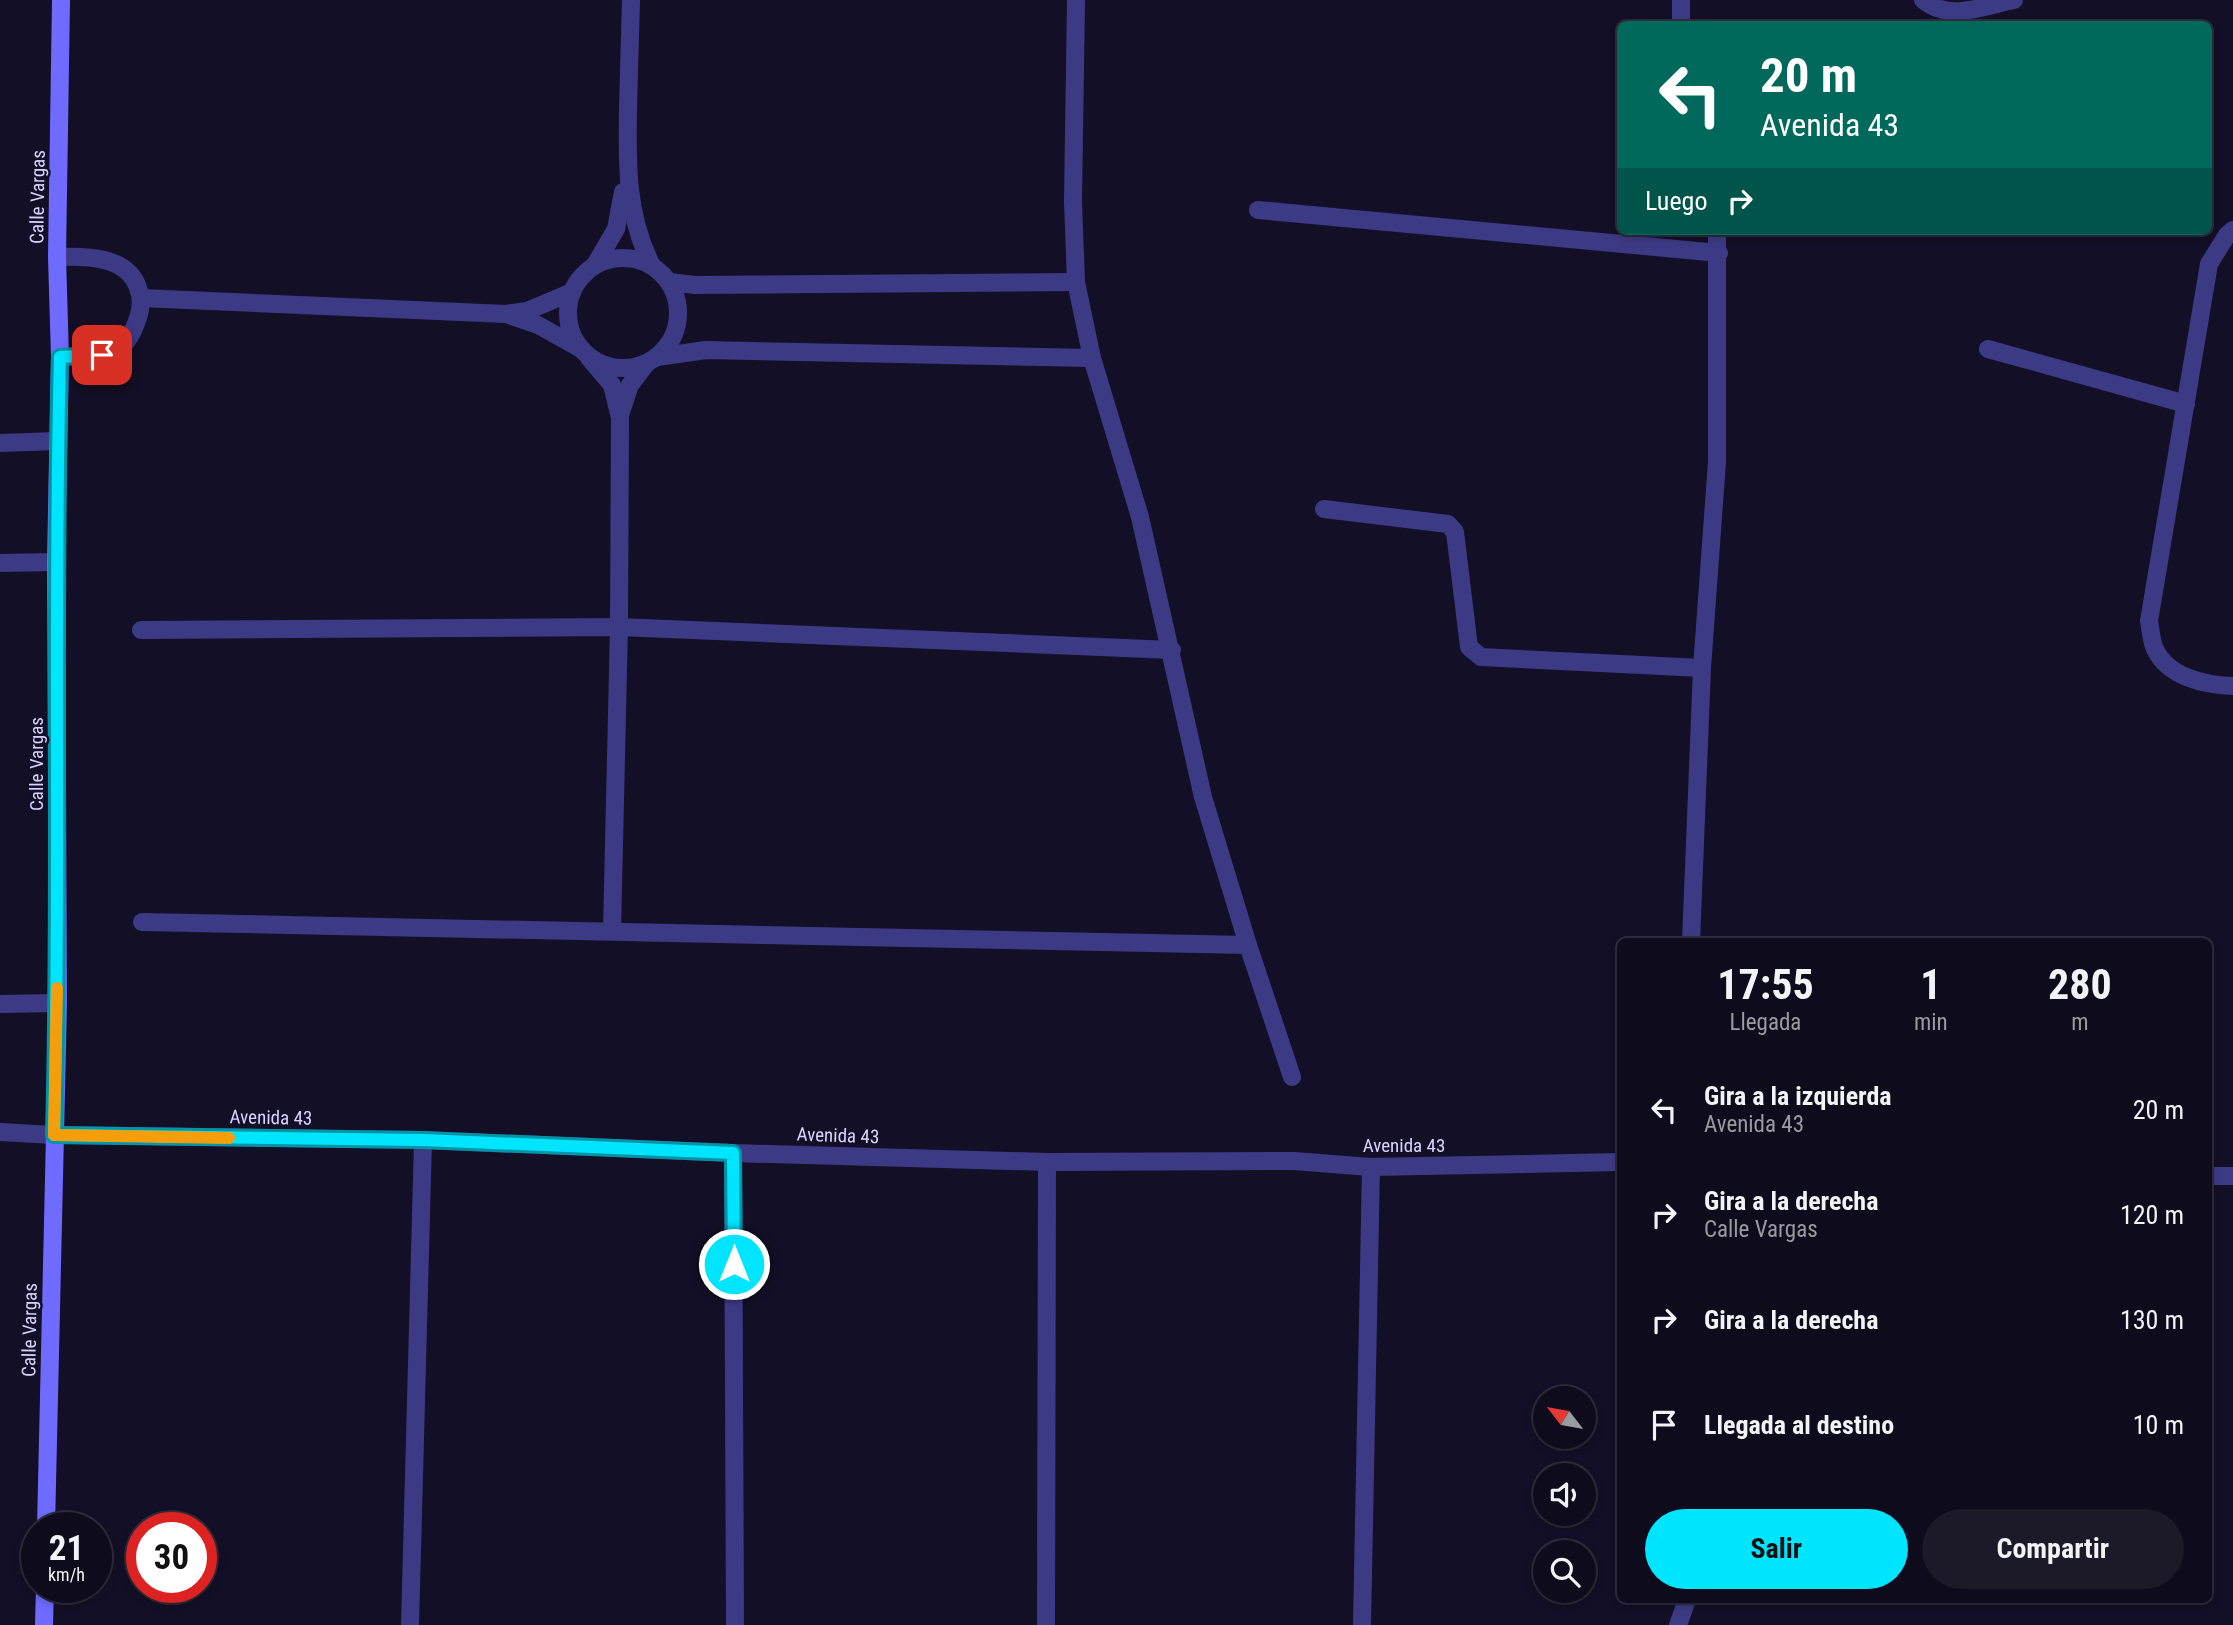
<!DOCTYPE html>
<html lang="es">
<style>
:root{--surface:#0e0b1c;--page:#1c1929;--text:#f1f3f6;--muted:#9b9ba3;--line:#2e2b3b;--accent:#00e5ff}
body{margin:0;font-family:"Roboto Condensed",sans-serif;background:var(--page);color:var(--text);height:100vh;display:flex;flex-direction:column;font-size:26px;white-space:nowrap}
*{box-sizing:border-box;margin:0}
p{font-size:23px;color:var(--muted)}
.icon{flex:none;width:38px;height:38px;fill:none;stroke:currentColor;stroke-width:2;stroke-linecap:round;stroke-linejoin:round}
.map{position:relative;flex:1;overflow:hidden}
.side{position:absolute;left:1617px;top:938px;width:595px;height:665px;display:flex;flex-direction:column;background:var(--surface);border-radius:10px;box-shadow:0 4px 10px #0003,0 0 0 2px var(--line)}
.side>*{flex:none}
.banner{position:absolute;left:1617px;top:21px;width:595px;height:214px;border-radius:10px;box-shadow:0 4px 10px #0003,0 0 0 2px var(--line);background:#00695c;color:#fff;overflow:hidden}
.needle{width:46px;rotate:301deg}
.tools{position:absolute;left:1533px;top:1386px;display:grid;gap:14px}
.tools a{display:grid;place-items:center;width:63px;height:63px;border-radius:50%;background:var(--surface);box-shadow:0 4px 10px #0003,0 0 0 2px var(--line);font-size:35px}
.speed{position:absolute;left:21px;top:1512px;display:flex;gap:14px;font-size:35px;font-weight:700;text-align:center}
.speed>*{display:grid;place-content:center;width:91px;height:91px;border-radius:50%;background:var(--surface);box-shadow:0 4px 10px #0003,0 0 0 2px var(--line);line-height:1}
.speed small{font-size:18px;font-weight:400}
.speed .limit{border:10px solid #d22;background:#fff;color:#111}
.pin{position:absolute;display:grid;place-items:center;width:60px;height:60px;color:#fff;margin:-30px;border-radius:14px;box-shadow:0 4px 10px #0006}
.me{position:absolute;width:77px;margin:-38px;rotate:0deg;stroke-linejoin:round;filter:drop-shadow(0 0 5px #0008)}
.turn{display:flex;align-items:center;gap:24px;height:147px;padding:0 28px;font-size:32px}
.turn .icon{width:91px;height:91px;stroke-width:2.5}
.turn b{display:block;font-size:49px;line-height:60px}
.then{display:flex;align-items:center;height:66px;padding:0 28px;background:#0003;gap:14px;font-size:26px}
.eta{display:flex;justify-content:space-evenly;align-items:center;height:119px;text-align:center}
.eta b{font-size:42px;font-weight:700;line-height:49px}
.button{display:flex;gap:14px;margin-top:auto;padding:14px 28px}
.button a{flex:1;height:80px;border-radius:42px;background:var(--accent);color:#111;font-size:28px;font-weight:700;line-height:80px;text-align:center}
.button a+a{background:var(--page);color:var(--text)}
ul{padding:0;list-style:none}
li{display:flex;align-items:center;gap:21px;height:105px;padding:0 28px}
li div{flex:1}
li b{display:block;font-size:26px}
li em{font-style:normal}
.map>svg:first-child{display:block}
</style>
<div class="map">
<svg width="2233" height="1625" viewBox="0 0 2233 1625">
<rect width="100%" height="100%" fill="#130f26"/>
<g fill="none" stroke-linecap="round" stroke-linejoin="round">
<!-- street -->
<g stroke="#3d3a85" stroke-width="18">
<path d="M 631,0 C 630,36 629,72 628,108 C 627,163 626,215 652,266"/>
<path d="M 1076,0 L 1073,201 L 1076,282 L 1092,358 L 1140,517 L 1203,797 L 1248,945 L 1292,1077"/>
<path d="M 1681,0 L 1681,24"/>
<path d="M 1923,0 C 1949,22 1984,6 2014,0"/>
<path d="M 1258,210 L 1719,253"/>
<path d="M 2233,230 L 2227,235 L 2209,264 L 2149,621 C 2151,630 2151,641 2155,649 C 2168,677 2204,685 2233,686"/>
<path d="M 57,257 C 88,256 130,256 139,291 C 142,300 141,309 138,318 C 134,329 129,342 118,349 C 103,359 77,356 60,357"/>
<circle cx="623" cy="313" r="55"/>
<path d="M 595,265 L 616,229 L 623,192"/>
<path d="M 669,282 L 695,285 L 1076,282"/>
<path d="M 141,298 L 506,314 L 527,311 L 572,292"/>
<path d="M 509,315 L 538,325 L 581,349"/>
<path d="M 1988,349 L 2186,404"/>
<path d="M 657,357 L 706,350 L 1092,358"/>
<path d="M 589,358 L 612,385 L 620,418 L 619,627 L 612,931"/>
<path d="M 620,415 L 630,385 L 646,364"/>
<path d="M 0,443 L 57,441"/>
<path d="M 1324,509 L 1448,524 L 1455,532 L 1469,647 L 1481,657 L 1702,668"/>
<path d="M 0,563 L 56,562"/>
<path d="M 141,630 L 619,627 L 1172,650"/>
<path d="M 142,922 L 1248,945"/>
<path d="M 1691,942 L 1702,668 L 1717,462 L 1717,231"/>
<path d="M 0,1004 L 58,1003"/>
<path d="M 0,1132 L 54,1135 L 423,1140 L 733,1153 L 1047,1162 L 1294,1161 L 1371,1167 L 1620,1162"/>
<path d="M 733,1153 L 735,1625"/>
<path d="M 2208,1176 L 2233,1176"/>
<path d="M 410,1625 L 423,1140"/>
<path d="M 1046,1625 L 1047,1162"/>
<path d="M 1362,1625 L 1371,1167"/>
<path d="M 1678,1625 L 1687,1600"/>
</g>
<!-- secondary -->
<g stroke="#6f6bff" stroke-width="18">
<path d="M 46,1528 L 58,1003 L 56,562 L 60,357 L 57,257 L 61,0"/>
<path d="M 44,1625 L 45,1587"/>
</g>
</g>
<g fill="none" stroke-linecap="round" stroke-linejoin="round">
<!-- route casing -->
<g stroke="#0095a6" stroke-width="18">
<path id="route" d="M 102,355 L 60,357 C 53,617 61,876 54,1135 L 423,1140 L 733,1153 L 734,1264"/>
</g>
<!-- route -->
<use href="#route" stroke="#00e5ff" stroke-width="12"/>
<!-- slow -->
<path stroke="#f59e0b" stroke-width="12" d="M 57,988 L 54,1135 L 229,1138"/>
</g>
<g text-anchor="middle" stroke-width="5" stroke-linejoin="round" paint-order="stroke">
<!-- street labels -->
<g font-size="19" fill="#d9d4ff" stroke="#130f26">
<text transform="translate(37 197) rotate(-89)" y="7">Calle Vargas</text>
<text transform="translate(36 764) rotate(-90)" y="7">Calle Vargas</text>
<text transform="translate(271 1117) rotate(1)" y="7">Avenida 43</text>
<text transform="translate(838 1135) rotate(2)" y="7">Avenida 43</text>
<text x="1404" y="1152">Avenida 43</text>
<text transform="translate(29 1330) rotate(-89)" y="7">Calle Vargas</text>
</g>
</g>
</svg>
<div class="tools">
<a><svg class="needle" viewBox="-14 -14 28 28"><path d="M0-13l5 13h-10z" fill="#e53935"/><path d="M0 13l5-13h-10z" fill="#9b9ba3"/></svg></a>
<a><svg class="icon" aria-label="sound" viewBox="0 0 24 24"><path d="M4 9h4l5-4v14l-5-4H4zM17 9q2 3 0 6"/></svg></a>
<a><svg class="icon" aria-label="search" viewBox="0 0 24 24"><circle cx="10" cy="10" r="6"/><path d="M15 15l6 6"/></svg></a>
</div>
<div class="speed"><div>21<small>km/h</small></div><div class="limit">30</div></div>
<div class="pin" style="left:102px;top:355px;background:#d93025"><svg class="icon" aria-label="arrive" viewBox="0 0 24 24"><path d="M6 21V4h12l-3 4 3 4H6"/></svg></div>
<svg class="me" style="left:734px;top:1264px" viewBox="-20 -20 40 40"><circle r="17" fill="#00e5ff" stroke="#fff" stroke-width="3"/><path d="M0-11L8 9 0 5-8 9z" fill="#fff"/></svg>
<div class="banner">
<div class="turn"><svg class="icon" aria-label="left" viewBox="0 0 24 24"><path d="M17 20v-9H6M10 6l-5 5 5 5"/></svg><div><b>20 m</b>Avenida 43</div></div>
<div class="then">Luego<svg class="icon" aria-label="right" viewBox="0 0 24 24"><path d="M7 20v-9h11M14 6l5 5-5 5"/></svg></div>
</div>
<section class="side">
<div class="eta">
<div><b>17:55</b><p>Llegada</p></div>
<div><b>1</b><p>min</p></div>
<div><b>280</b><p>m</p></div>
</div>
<ul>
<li><svg class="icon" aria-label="left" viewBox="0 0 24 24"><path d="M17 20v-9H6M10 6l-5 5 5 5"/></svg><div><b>Gira a la izquierda</b><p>Avenida 43</p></div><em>20 m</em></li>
<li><svg class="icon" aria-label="right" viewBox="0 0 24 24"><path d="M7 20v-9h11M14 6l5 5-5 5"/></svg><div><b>Gira a la derecha</b><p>Calle Vargas</p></div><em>120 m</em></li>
<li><svg class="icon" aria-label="right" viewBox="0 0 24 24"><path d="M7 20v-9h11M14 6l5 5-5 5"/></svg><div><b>Gira a la derecha</b></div><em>130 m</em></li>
<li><svg class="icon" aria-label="arrive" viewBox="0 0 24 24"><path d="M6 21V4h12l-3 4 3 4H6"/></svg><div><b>Llegada al destino</b></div><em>10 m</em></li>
</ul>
<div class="button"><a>Salir</a><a>Compartir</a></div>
</section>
</div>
